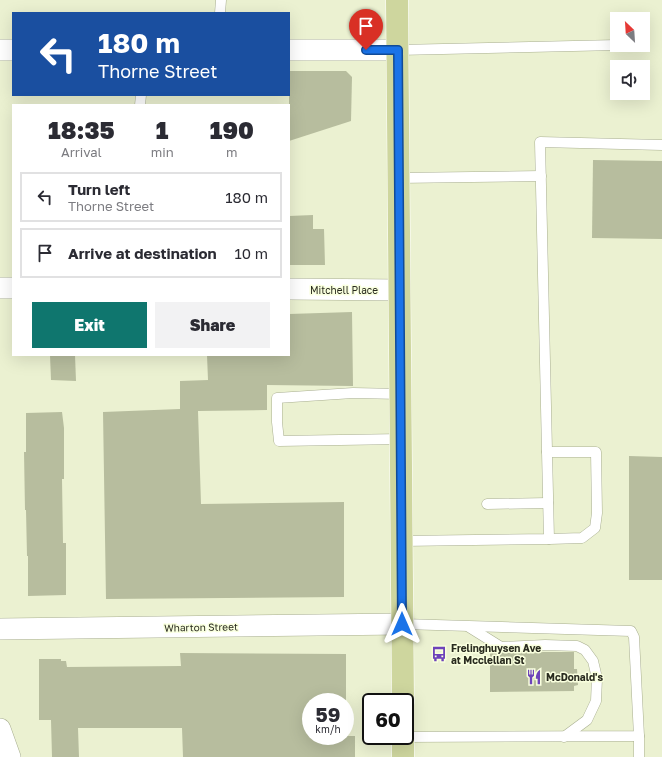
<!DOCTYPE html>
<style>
:root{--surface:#fff;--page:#f2f2f3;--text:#2b2b33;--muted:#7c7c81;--line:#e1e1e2;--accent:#0f766e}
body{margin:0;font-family:"Golos Text",sans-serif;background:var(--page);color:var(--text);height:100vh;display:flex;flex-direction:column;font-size:15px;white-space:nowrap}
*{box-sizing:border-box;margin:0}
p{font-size:13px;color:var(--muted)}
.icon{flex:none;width:22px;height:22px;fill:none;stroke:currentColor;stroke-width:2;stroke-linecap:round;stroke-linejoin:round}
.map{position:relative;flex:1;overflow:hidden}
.details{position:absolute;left:12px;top:104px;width:278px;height:252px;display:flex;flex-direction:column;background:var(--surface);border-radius:0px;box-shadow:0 4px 16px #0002}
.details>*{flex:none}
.banner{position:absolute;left:12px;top:12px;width:278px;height:84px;border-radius:0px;box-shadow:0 4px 16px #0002;background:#1a4fa0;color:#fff;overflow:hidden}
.needle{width:26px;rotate:335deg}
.buttons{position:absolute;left:610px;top:12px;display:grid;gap:8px}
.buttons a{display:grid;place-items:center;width:40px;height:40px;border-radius:0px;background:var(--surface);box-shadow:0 4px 16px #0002;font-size:20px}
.speed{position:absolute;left:302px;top:693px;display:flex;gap:8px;font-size:20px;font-weight:700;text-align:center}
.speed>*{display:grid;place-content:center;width:52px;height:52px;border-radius:50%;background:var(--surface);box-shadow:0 4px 16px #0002;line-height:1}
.speed small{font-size:10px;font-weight:400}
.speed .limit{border:2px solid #111;border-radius:6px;background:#fff;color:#111}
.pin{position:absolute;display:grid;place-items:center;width:34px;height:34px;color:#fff;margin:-41px -17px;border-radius:50% 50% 50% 0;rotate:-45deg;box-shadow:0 0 4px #0007}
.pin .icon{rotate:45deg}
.me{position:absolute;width:44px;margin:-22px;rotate:0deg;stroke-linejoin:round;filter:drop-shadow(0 0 3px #0008)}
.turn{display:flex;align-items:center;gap:14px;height:84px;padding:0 20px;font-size:18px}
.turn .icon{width:52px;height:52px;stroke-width:2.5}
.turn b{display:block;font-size:28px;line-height:34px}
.eta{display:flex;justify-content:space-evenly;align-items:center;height:68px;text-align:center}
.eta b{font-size:24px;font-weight:800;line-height:28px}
.action{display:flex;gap:8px;margin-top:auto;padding:8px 20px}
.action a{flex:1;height:46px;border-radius:0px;background:var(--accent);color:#fff;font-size:16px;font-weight:800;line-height:46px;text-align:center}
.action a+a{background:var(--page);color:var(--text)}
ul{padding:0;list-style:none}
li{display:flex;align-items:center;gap:12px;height:50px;margin:0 8px 6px;padding:0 12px;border:2px solid var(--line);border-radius:0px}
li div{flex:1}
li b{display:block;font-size:15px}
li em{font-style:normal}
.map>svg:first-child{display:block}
</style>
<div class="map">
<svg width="662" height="757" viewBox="0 0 662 757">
<rect width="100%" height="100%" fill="#ebf1d1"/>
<!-- building -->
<g fill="#b7bd9e">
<path d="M 289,71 L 346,71 L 352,77 L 351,121 L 289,141 Z"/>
<path d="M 593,160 L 662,161 L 662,239 L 592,238 Z"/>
<path d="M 313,215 L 313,229 L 324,229 L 325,265 L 289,265 L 289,216 Z"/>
<path d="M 352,312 L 353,386 L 267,385 L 267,410 L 198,411 L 201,504 L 344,502 L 344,597 L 106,599 L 103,412 L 180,409 L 180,381 L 208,380 L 207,355 L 289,355 L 289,314 Z"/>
<path d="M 50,355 L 75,355 L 76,381 L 51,380 Z"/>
<path d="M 62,412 L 64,428 L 64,479 L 62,479 L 63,543 L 66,543 L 66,595 L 28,596 L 28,556 L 27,556 L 26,510 L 25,510 L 24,452 L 26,452 L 26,413 Z"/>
<path d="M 629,456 L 662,457 L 662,580 L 629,580 Z"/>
<path d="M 496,652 L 501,653 L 545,652 L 574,652 L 574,669 L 577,669 L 578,685 L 574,686 L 574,691 L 490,692 L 490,653 L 496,653 Z"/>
<path d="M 180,653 L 346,654 L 346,702 L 311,702 L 311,736 L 355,736 L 355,757 L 183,757 L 182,728 L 78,728 L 79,757 L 52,757 L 51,720 L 39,720 L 39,659 L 61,659 L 61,661 L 66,661 L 67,667 L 181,666 Z"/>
</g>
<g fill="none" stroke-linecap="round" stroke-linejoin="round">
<!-- lane casing -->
<g stroke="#a9af91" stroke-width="11">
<g id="lane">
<path d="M 220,13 L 221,0"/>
<path d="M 398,50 L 617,45"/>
<path d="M 140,105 L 141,95"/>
<path d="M 398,178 L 541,176"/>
<path d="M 401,394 L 353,393 L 277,398 L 277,422 L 279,441 L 401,439"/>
<path d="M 547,452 L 596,452 L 597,513 L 595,528 L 582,538 L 549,539"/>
<path d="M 487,504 L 548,503"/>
<path d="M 402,541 L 549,539 L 540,142 L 662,145"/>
<path d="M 403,624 L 631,631 L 634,637 L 639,736 L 403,737"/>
<path d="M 469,627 L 501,647 L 545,645 L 577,646 L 585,650 L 593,661 L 597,678 L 596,701 L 587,720 L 564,737"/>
<path d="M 639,736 L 639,757"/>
</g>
</g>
<!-- street casing -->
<g stroke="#a9af91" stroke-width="22">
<g id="street">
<path d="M 0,50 L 13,50"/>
<path d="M 289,50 L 398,50"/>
<path d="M 0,288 L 13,288"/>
<path d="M 289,289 L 399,290"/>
<path d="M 0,629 L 403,624"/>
<path d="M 0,729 L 10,757"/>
</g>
</g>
<!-- primary casing -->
<g stroke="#fff" stroke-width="23">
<g id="primary">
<path d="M 397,0 L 403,702"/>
<path d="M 403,757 L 403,736"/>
</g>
</g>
<!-- lane -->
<use href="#lane" stroke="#fff" stroke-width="10"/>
<!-- street -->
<use href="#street" stroke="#fff" stroke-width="21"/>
<!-- primary -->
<use href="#primary" stroke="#ced69e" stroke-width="22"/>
</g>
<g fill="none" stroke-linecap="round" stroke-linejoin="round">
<!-- route casing -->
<g stroke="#114b97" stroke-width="10">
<path id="route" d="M 366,50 L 398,50 L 402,624"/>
</g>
<!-- route -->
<use href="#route" stroke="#1a73e8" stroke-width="7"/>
</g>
<!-- icons -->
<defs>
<g id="bus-bare" transform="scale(1.2)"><path d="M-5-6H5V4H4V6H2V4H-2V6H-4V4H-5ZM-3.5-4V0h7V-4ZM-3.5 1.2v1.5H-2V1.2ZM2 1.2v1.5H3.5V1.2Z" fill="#6d42ba" stroke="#f9ffde" stroke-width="2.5" paint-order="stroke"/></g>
<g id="restaurant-bare" transform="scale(1.2)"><path d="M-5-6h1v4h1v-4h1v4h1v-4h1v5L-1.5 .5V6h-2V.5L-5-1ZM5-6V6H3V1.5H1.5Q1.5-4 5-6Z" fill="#6d42ba" stroke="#f9ffde" stroke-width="2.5" paint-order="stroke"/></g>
</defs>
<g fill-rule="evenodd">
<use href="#bus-bare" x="439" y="654"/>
<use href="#restaurant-bare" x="534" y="677"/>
</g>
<g text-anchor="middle" stroke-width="3" stroke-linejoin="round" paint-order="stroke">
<!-- street labels -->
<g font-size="10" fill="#292b1f" stroke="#f9ffde">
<text x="344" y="294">Mitchell Place</text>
<text transform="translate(201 627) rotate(-1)" y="4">Wharton Street</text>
</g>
<!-- poi labels -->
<g font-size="10" font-weight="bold" fill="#292b1f" stroke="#f9ffde" text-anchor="start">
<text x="451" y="652">Frelinghuysen Ave<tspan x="451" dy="12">at Mcclellan St</tspan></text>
<text x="546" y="681">McDonald's</text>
</g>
</g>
</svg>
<div class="buttons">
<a><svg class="needle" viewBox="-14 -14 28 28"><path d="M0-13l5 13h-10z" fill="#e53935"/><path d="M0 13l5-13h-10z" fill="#7c7c81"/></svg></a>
<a><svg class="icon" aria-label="sound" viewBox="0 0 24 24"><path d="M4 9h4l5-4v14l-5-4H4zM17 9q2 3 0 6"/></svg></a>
</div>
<div class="speed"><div>59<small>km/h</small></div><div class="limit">60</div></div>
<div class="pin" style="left:366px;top:50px;background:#d93025"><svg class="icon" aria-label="arrive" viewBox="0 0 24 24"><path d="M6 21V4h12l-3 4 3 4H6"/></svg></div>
<svg class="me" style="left:402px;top:624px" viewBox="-20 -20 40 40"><path d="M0-17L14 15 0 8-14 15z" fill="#1a73e8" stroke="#fff" stroke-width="4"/></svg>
<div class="banner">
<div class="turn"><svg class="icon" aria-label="left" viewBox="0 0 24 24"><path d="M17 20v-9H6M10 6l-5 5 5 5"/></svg><div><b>180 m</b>Thorne Street</div></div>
</div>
<section class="details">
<div class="eta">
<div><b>18:35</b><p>Arrival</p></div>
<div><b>1</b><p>min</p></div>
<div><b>190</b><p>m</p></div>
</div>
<ul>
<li><svg class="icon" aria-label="left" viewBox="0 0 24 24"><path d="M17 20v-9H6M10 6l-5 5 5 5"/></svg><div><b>Turn left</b><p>Thorne Street</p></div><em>180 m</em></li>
<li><svg class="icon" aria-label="arrive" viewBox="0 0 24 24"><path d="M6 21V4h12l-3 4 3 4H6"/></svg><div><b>Arrive at destination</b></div><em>10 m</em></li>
</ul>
<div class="action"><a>Exit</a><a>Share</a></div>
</section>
</div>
